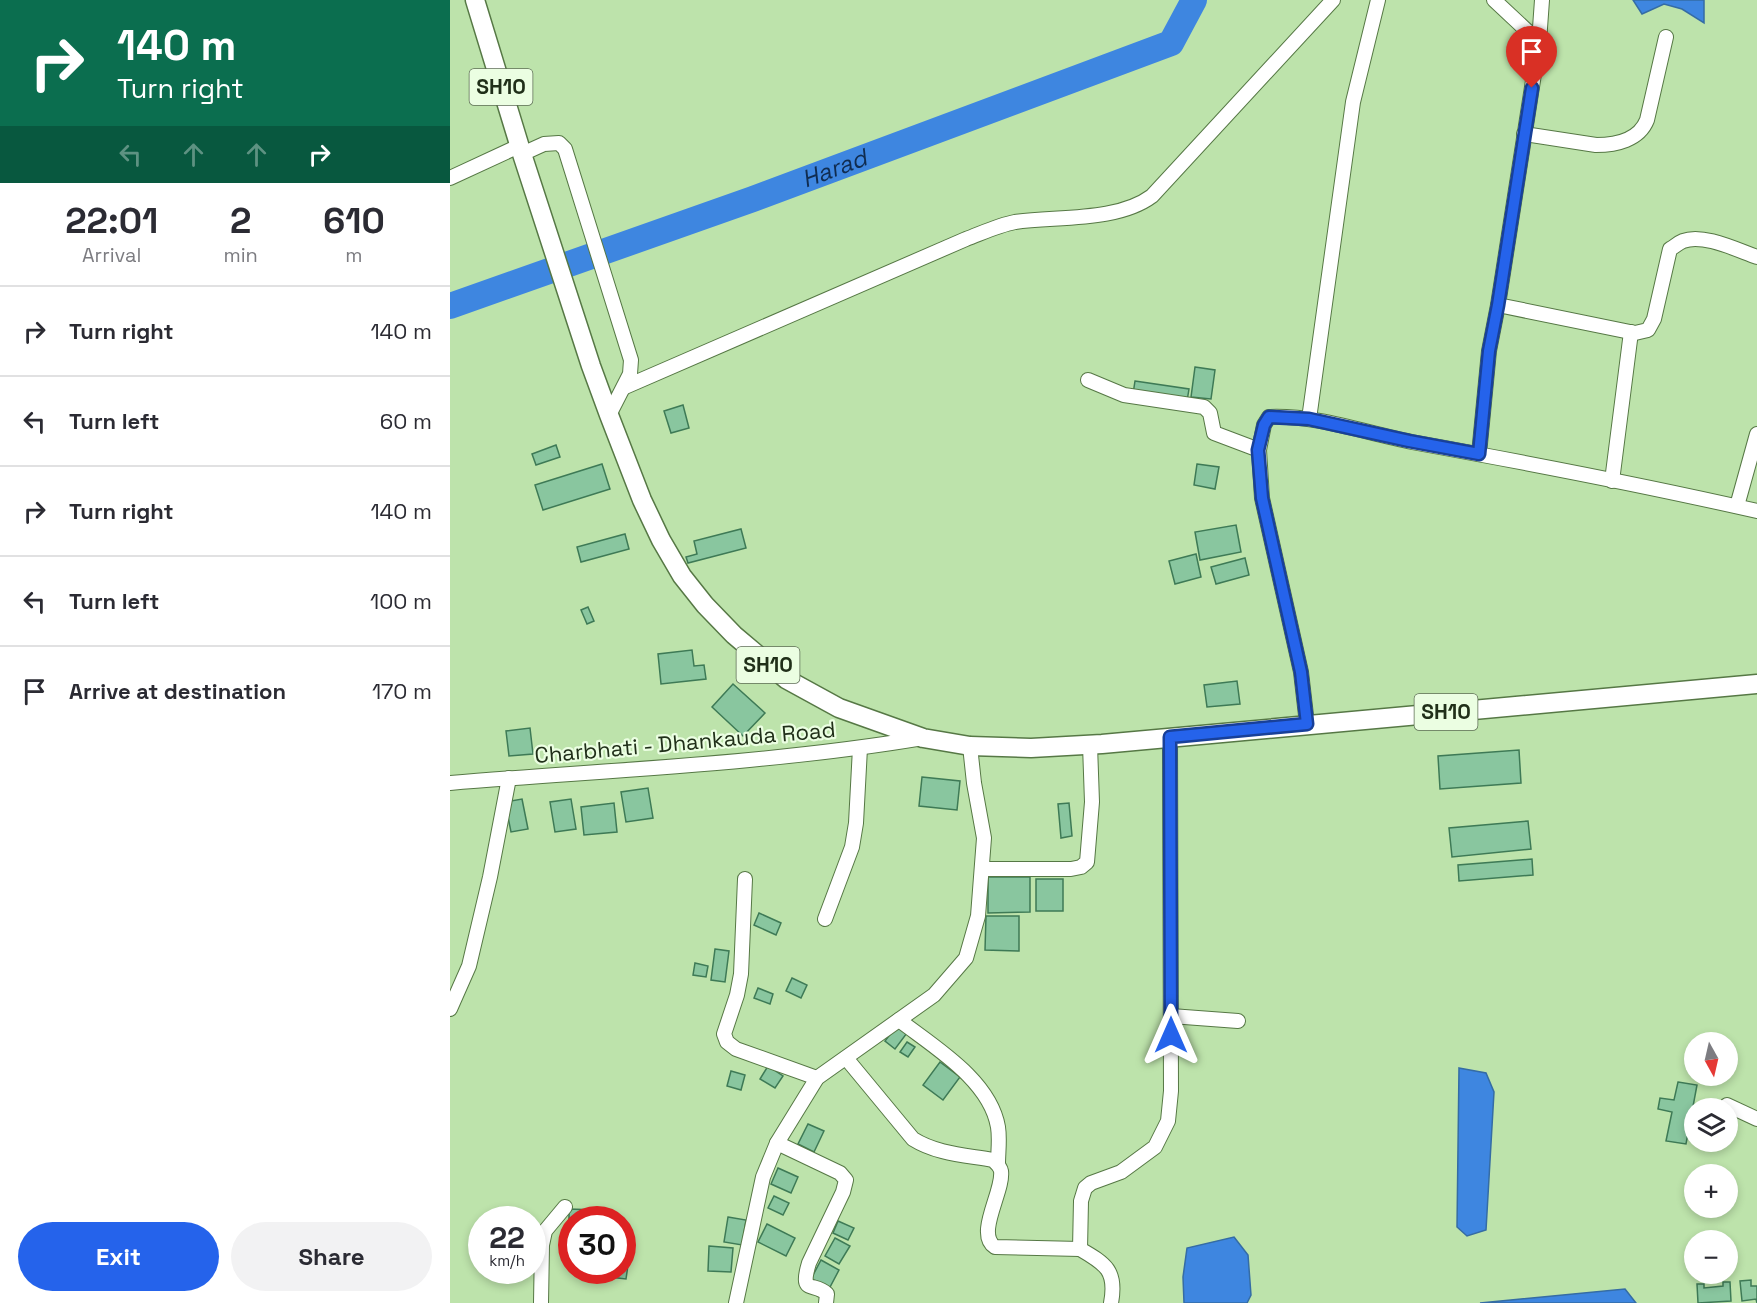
<!DOCTYPE html>
<meta charset="utf-8">
<style>
:root{--surface:#fff;--page:#f2f2f3;--text:#2b2b33;--muted:#7c7c81;--line:#e1e1e2;--accent:#2563eb}
body{margin:0;font-family:"Space Grotesk",sans-serif;background:var(--page);color:var(--text);height:100vh;display:flex;flex-direction:column;font-size:22px;white-space:nowrap}
*{box-sizing:border-box;margin:0}
p{font-size:20px;color:var(--muted)}
.icon{flex:none;width:33px;height:33px;fill:none;stroke:currentColor;stroke-width:2;stroke-linecap:round;stroke-linejoin:round}
.map{position:relative;flex:1;overflow:hidden}
.side{display:flex;flex-direction:column;background:var(--surface);width:450px}
.side>*{flex:none}
.top-card{background:#0b6e4f;color:#fff;overflow:hidden}
.needle{width:39px;rotate:172deg}
.buttons{position:absolute;left:1234px;top:1032px;display:grid;gap:12px}
.buttons a{display:grid;place-items:center;width:54px;height:54px;border-radius:50%;background:var(--surface);box-shadow:0 3px 9px #0003;font-size:30px}
.speed{position:absolute;left:18px;top:1206px;display:flex;gap:12px;font-size:30px;font-weight:700;text-align:center}
.speed>*{display:grid;place-content:center;width:78px;height:78px;border-radius:50%;background:var(--surface);box-shadow:0 3px 9px #0003;line-height:1}
.speed small{font-size:15px;font-weight:400}
.speed .limit{border:9px solid #d22;background:#fff;color:#111}
.pin{position:absolute;display:grid;place-items:center;width:51px;height:51px;color:#fff;margin:-62px -26px;border-radius:50% 50% 50% 0;rotate:-45deg;box-shadow:0 0 6px #0007}
.pin .icon{rotate:45deg}
.me{position:absolute;width:66px;margin:-33px;rotate:0deg;stroke-linejoin:round;filter:drop-shadow(0 0 4px #0008)}
.turn{display:flex;align-items:center;gap:21px;height:126px;padding:0 18px;font-size:27px}
.turn .icon{width:78px;height:78px;stroke-width:2.5}
.turn b{display:block;font-size:42px;line-height:51px}
.lanes{display:flex;align-items:center;height:57px;padding:0 18px;background:#0003;justify-content:center;gap:30px;direction:ltr}
.lanes .off{opacity:.35}
.eta{display:flex;justify-content:space-evenly;align-items:center;height:102px;text-align:center}
.eta b{font-size:36px;font-weight:700;line-height:42px}
.cta{display:flex;gap:12px;margin-top:auto;padding:12px 18px}
.cta a{flex:1;height:69px;border-radius:36px;background:var(--accent);color:#fff;font-size:24px;font-weight:700;line-height:69px;text-align:center}
.cta a+a{background:var(--page);color:var(--text)}
ul{padding:0;list-style:none}
li{display:flex;align-items:center;gap:18px;height:90px;padding:0 18px;border-top:2px solid var(--line)}
li div{flex:1}
li b{display:block;font-size:22px}
li em{font-style:normal}
main{display:flex;flex:1;min-height:0}
.map>svg:first-child{display:block}
</style>
<main>
<section class="side">
<div class="top-card">
<div class="turn"><svg class="icon" aria-label="right" viewBox="0 0 24 24"><path d="M7 20v-9h11M14 6l5 5-5 5"/></svg><div><b>140 m</b>Turn right</div></div>
<div class="lanes"><svg class="icon off" aria-label="left" viewBox="0 0 24 24"><path d="M17 20v-9H6M10 6l-5 5 5 5"/></svg><svg class="icon off" aria-label="ahead" viewBox="0 0 24 24"><path d="M12 20V5M6 11l6-6 6 6"/></svg><svg class="icon off" aria-label="ahead" viewBox="0 0 24 24"><path d="M12 20V5M6 11l6-6 6 6"/></svg><svg class="icon" aria-label="right" viewBox="0 0 24 24"><path d="M7 20v-9h11M14 6l5 5-5 5"/></svg></div>
</div>
<div class="eta">
<div><b>22:01</b><p>Arrival</p></div>
<div><b>2</b><p>min</p></div>
<div><b>610</b><p>m</p></div>
</div>
<ul>
<li><svg class="icon" aria-label="right" viewBox="0 0 24 24"><path d="M7 20v-9h11M14 6l5 5-5 5"/></svg><div><b>Turn right</b></div><em>140 m</em></li>
<li><svg class="icon" aria-label="left" viewBox="0 0 24 24"><path d="M17 20v-9H6M10 6l-5 5 5 5"/></svg><div><b>Turn left</b></div><em>60 m</em></li>
<li><svg class="icon" aria-label="right" viewBox="0 0 24 24"><path d="M7 20v-9h11M14 6l5 5-5 5"/></svg><div><b>Turn right</b></div><em>140 m</em></li>
<li><svg class="icon" aria-label="left" viewBox="0 0 24 24"><path d="M17 20v-9H6M10 6l-5 5 5 5"/></svg><div><b>Turn left</b></div><em>100 m</em></li>
<li><svg class="icon" aria-label="arrive" viewBox="0 0 24 24"><path d="M6 21V4h12l-3 4 3 4H6"/></svg><div><b>Arrive at destination</b></div><em>170 m</em></li>
</ul>
<div class="cta"><a>Exit</a><a>Share</a></div>
</section>
<div class="map">
<svg width="1307" height="1303" viewBox="0 0 1307 1303">
<rect width="100%" height="100%" fill="#bde3ab"/>
<!-- water -->
<g fill="#3e86e0" stroke="#356ca4" stroke-width="1.5">
<path d="M 1183,0 L 1254,0 L 1254,23 L 1232,9 L 1214,4 L 1192,14 Z"/>
<path d="M 1009,1068 L 1036,1073 L 1044,1092 L 1036,1230 L 1017,1236 L 1007,1227 Z"/>
<path d="M 784,1237 L 798,1255 L 801,1295 L 797,1303 L 734,1303 L 733,1277 L 737,1248 Z"/>
<path d="M 1175,1289 L 1186,1303 L 1030,1303 Z"/>
</g>
<g fill="none" stroke-linecap="round" stroke-linejoin="round">
<!-- river -->
<path stroke="#3e86e0" stroke-width="26" id="s1" d="M 0,306 L 303,199 L 721,43 L 744,0"/>
</g>
<!-- building -->
<g fill="#89c69f" stroke="#3e7a56" stroke-width="1.5">
<path d="M 745,367 L 765,370 L 761,399 L 741,397 Z"/>
<path d="M 685,381 L 739,389 L 737,401 L 683,394 Z"/>
<path d="M 233,405 L 239,428 L 221,433 L 214,411 Z"/>
<path d="M 106,445 L 110,457 L 86,465 L 82,454 Z"/>
<path d="M 152,464 L 160,489 L 93,510 L 85,485 Z"/>
<path d="M 747,464 L 769,467 L 765,489 L 744,485 Z"/>
<path d="M 786,525 L 791,552 L 750,560 L 745,532 Z"/>
<path d="M 291,529 L 296,548 L 238,563 L 236,557 L 247,554 L 244,541 Z"/>
<path d="M 175,534 L 179,549 L 131,562 L 127,547 Z"/>
<path d="M 746,554 L 751,577 L 725,584 L 719,561 Z"/>
<path d="M 795,558 L 799,575 L 766,584 L 761,567 Z"/>
<path d="M 138,607 L 144,621 L 137,624 L 131,610 Z"/>
<path d="M 242,650 L 244,666 L 254,665 L 256,679 L 211,684 L 208,654 Z"/>
<path d="M 787,681 L 790,704 L 757,707 L 754,685 Z"/>
<path d="M 283,684 L 315,713 L 293,736 L 262,707 Z"/>
<path d="M 80,728 L 83,754 L 59,756 L 56,731 Z"/>
<path d="M 1069,750 L 1071,783 L 990,789 L 988,756 Z"/>
<path d="M 472,777 L 510,781 L 507,810 L 469,806 Z"/>
<path d="M 198,788 L 203,818 L 176,822 L 171,792 Z"/>
<path d="M 72,799 L 78,829 L 61,832 L 55,802 Z"/>
<path d="M 121,799 L 126,829 L 105,832 L 100,802 Z"/>
<path d="M 164,803 L 167,832 L 134,835 L 131,807 Z"/>
<path d="M 619,803 L 622,836 L 611,838 L 608,804 Z"/>
<path d="M 1078,821 L 1081,849 L 1002,857 L 999,828 Z"/>
<path d="M 1082,859 L 1083,875 L 1009,881 L 1008,865 Z"/>
<path d="M 538,877 L 580,877 L 580,912 L 538,913 Z"/>
<rect x="586" y="879" width="27" height="32"/>
<path d="M 309,913 L 331,923 L 326,935 L 304,925 Z"/>
<path d="M 536,916 L 569,916 L 569,951 L 535,950 Z"/>
<path d="M 265,949 L 279,951 L 275,982 L 261,980 Z"/>
<path d="M 245,963 L 258,966 L 256,977 L 243,975 Z"/>
<path d="M 342,978 L 357,985 L 351,998 L 336,991 Z"/>
<path d="M 308,988 L 323,994 L 320,1004 L 304,998 Z"/>
<path d="M 447,1025 L 457,1033 L 445,1049 L 435,1041 Z"/>
<path d="M 457,1042 L 465,1047 L 458,1057 L 450,1052 Z"/>
<path d="M 490,1062 L 510,1077 L 493,1100 L 473,1085 Z"/>
<path d="M 318,1066 L 333,1076 L 325,1088 L 310,1079 Z"/>
<path d="M 281,1071 L 295,1075 L 291,1090 L 277,1086 Z"/>
<path d="M 1228,1082 L 1247,1085 L 1236,1144 L 1216,1141 L 1222,1112 L 1208,1109 L 1210,1098 L 1224,1100 Z"/>
<path d="M 358,1124 L 374,1131 L 364,1152 L 348,1144 Z"/>
<path d="M 328,1168 L 348,1177 L 341,1193 L 321,1184 Z"/>
<path d="M 324,1196 L 339,1203 L 333,1215 L 318,1208 Z"/>
<path d="M 119,1209 L 146,1210 L 146,1220 L 122,1220 L 122,1237 L 119,1237 Z"/>
<path d="M 278,1217 L 296,1220 L 292,1245 L 274,1242 Z"/>
<path d="M 388,1221 L 404,1228 L 398,1240 L 383,1233 Z"/>
<path d="M 317,1224 L 345,1238 L 336,1256 L 308,1242 Z"/>
<path d="M 385,1238 L 400,1246 L 389,1264 L 375,1256 Z"/>
<path d="M 172,1242 L 179,1242 L 178,1260 L 172,1260 Z"/>
<path d="M 259,1246 L 283,1248 L 281,1272 L 258,1271 Z"/>
<path d="M 371,1260 L 389,1270 L 379,1289 L 361,1279 Z"/>
<path d="M 172,1264 L 178,1265 L 176,1279 L 159,1277 L 159,1270 L 172,1270 Z"/>
<path d="M 1301,1280 L 1301,1286 L 1307,1286 L 1307,1303 L 1306,1299 L 1292,1301 L 1290,1281 Z"/>
<path d="M 1273,1282 L 1280,1282 L 1281,1301 L 1248,1303 L 1247,1284 L 1254,1284 L 1254,1288 L 1273,1286 Z"/>
</g>
<g fill="none" stroke-linecap="round" stroke-linejoin="round">
<!-- minor casing -->
<g stroke="#567845" stroke-width="16">
<g id="minor">
<path d="M 1044,0 L 1089,42"/>
<path d="M 1074,134 L 1146,145 C 1166,145 1189,140 1197,120 L 1216,37"/>
<path d="M 72,154 L 94,144 L 109,143 L 115,149 L 181,360 L 180,374 L 159,415"/>
<path d="M 0,178 L 69,146"/>
<path d="M 1048,305 L 1185,333 L 1198,330 L 1204,319 L 1220,249 C 1224,247 1228,243 1233,241 C 1253,233 1287,250 1307,257"/>
<path d="M 638,380 L 674,395 L 754,407 L 760,413 L 764,433 L 809,450"/>
<path d="M 175,387 L 516,239 C 532,233 549,225 565,222 C 607,216 667,222 702,196 L 883,0"/>
<path d="M 859,419 L 903,102 L 928,0"/>
<path d="M 1029,454 L 1039,351 L 1048,305 L 1089,42 L 1092,0"/>
<path d="M 1162,481 L 1181,332"/>
<path d="M 1287,506 L 1307,434"/>
<path d="M 857,724 L 851,672 L 812,498 L 809,450 L 814,425 L 819,417 C 868,415 915,433 962,442 C 1078,463 1193,485 1307,511"/>
<path d="M 0,783 C 157,770 317,764 473,738"/>
<path d="M 533,869 L 621,869 L 631,867 L 637,862 L 642,802 L 640,745"/>
<path d="M 295,879 L 291,974 L 287,995 L 274,1034 L 277,1042 L 286,1049 L 367,1078"/>
<path d="M 375,919 L 402,847 L 406,823 L 410,748"/>
<path d="M 0,1009 L 19,966 L 40,877 L 59,778"/>
<path d="M 721,1016 L 788,1021"/>
<path d="M 449,1020 C 484,1047 540,1080 548,1127 C 550,1139 548,1152 548,1164"/>
<path d="M 396,1058 L 463,1139 C 487,1154 515,1155 543,1160 C 546,1163 550,1166 551,1171 C 554,1191 525,1234 545,1247 L 630,1249"/>
<path d="M 1277,1105 L 1307,1119"/>
<path d="M 327,1143 L 390,1173 L 396,1180 L 393,1192 L 359,1263 C 349,1296 364,1281 377,1294 L 376,1303"/>
<path d="M 91,1303 L 92,1245 L 95,1231 L 115,1207"/>
<path d="M 286,1303 L 313,1177 L 327,1143 L 367,1078 L 484,995 L 516,958 L 528,916 L 534,838 L 524,783 L 520,746"/>
<path d="M 661,1303 C 667,1271 656,1264 630,1249 L 631,1201 L 635,1188 L 641,1183 L 671,1172 L 705,1147 L 718,1121 L 721,1091 L 720,737"/>
</g>
</g>
<!-- major casing -->
<g stroke="#567845" stroke-width="21">
<path id="major" d="M 25,0 L 72,154 L 141,366 L 159,415 L 192,500 L 211,540 L 232,576 L 255,605 L 284,635 L 336,679 L 389,708 L 473,738 L 520,746 L 581,748 L 652,744 L 1307,684"/>
</g>
<!-- minor -->
<use href="#minor" stroke="#fff" stroke-width="14"/>
<!-- major -->
<use href="#major" stroke="#fff" stroke-width="18"/>
</g>
<g fill="none" stroke-linecap="round" stroke-linejoin="round">
<!-- route casing -->
<g stroke="#184099" stroke-width="15">
<path id="route" d="M 721,1035 L 720,737 L 857,724 L 851,672 L 812,498 L 808,450 L 814,425 L 819,417 L 859,419 L 959,441 L 1029,454 L 1039,351 L 1048,305 L 1082,88"/>
</g>
<!-- route -->
<use href="#route" stroke="#2563eb" stroke-width="10"/>
</g>
<g text-anchor="middle" stroke-width="4.5" stroke-linejoin="round" paint-order="stroke">
<!-- shield labels -->
<g fill="#ebfee2" stroke="#5d6d55" stroke-width="1.5">
<rect x="19.5" y="69" width="63" height="36" rx="4.5"/>
<rect x="286.5" y="647" width="63" height="36" rx="4.5"/>
<rect x="964.5" y="694" width="63" height="36" rx="4.5"/>
</g>
<g font-size="21" font-weight="bold" fill="#202f19">
<text x="51" y="94">SH10</text>
<text x="318" y="672">SH10</text>
<text x="996" y="719">SH10</text>
</g>
<!-- street labels -->
<g font-size="22" fill="#202f19" stroke="#ebfee2">
<text transform="translate(235 742) rotate(-5)" y="8">Charbhati - Dhankauda Road</text>
</g>
<!-- water labels -->
<g font-size="24" font-style="italic" fill="#102c50" stroke="#ebfee2">
<text dy="8" stroke="none"><textPath href="#s1" startOffset="408">Harad</textPath></text>
</g>
</g>
</svg>
<div class="buttons">
<a><svg class="needle" viewBox="-14 -14 28 28"><path d="M0-13l5 13h-10z" fill="#e53935"/><path d="M0 13l5-13h-10z" fill="#7c7c81"/></svg></a>
<a><svg class="icon" aria-label="layers" viewBox="0 0 24 24"><path d="M12 4l9 5-9 5-9-5zM3 14l9 5 9-5"/></svg></a>
<a>+</a>
<a>−</a>
</div>
<div class="speed"><div>22<small>km/h</small></div><div class="limit">30</div></div>
<div class="pin" style="left:1082px;top:88px;background:#d93025"><svg class="icon" aria-label="arrive" viewBox="0 0 24 24"><path d="M6 21V4h12l-3 4 3 4H6"/></svg></div>
<svg class="me" style="left:721px;top:1035px" viewBox="-20 -20 40 40"><path d="M0-17L14 15 0 8-14 15z" fill="#2563eb" stroke="#fff" stroke-width="4"/></svg>
</div>
</main>
